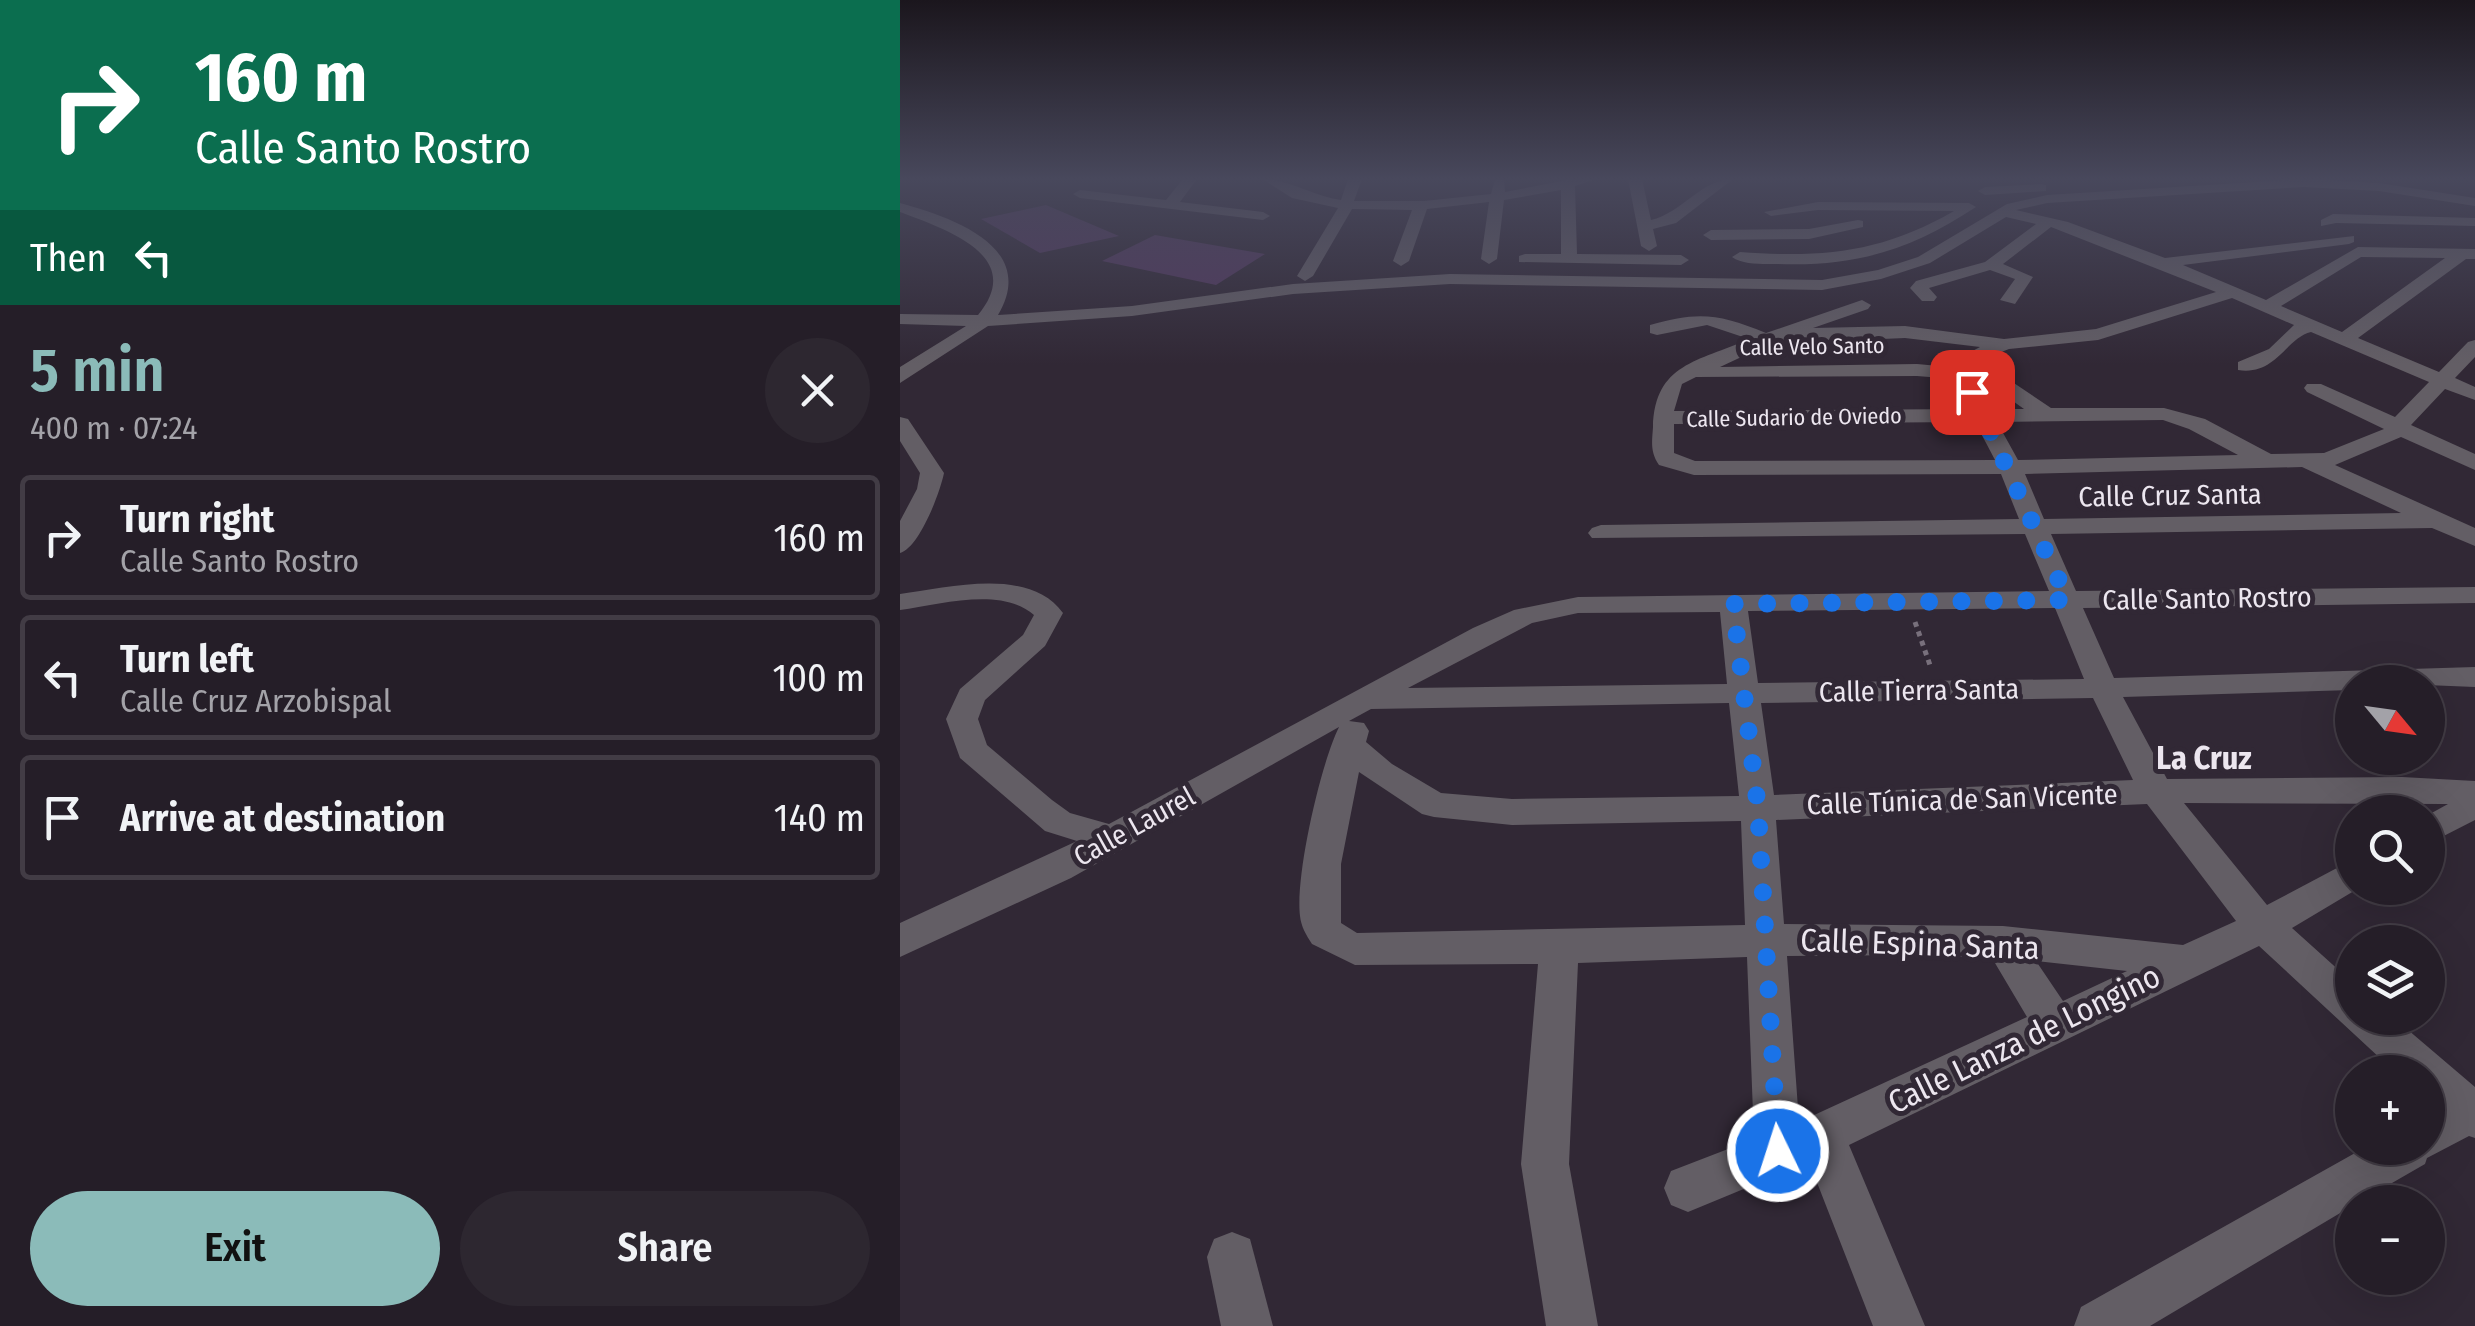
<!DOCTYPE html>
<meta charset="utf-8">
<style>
:root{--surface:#251e28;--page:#2d2730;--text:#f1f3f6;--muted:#a3a2a8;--line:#423c45;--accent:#8bbbb9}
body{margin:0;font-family:"Fira Sans Condensed",sans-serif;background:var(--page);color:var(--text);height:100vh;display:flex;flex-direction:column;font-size:38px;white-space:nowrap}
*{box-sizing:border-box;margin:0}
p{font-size:32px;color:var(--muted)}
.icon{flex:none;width:55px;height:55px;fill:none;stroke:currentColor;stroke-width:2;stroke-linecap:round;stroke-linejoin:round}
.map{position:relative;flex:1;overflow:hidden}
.sheet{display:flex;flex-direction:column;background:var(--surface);width:900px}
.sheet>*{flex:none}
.hud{background:#0b6e4f;color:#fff;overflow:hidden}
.needle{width:65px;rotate:119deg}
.tools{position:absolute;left:1435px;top:665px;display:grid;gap:20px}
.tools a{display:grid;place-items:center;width:110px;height:110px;border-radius:50%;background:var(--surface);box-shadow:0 10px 40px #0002,0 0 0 2px var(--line);font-size:50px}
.pin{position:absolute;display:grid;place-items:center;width:85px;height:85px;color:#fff;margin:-42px;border-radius:20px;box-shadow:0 5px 15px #0006}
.me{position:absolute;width:110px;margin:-55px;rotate:356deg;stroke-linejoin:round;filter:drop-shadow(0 0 8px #0008)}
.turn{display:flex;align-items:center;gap:35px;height:210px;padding:0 30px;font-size:45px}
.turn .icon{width:130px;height:130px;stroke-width:2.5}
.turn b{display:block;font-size:70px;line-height:85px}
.then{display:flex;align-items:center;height:95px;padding:0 30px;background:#0003;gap:20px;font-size:38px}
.round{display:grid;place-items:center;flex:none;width:105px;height:105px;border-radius:52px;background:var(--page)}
.headline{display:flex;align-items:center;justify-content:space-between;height:170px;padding:0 30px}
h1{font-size:60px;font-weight:600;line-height:75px;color:var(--accent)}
.primary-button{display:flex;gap:20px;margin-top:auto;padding:20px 30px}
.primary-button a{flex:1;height:115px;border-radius:60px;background:var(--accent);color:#111;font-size:40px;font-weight:600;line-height:115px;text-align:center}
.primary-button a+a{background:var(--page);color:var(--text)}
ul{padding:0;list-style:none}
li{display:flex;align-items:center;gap:30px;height:125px;margin:0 20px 15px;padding:0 10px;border:5px solid var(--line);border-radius:10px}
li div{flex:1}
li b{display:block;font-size:38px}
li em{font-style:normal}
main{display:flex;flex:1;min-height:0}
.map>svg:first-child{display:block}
</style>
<main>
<section class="sheet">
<div class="hud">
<div class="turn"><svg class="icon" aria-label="right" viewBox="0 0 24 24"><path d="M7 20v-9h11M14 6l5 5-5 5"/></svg><div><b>160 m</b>Calle Santo Rostro</div></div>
<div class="then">Then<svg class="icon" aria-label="left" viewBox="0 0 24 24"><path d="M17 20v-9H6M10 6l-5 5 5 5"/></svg></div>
</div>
<div class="headline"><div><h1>5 min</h1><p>400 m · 07:24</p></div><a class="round"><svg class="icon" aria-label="close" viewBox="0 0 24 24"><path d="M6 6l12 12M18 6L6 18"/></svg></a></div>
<ul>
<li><svg class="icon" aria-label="right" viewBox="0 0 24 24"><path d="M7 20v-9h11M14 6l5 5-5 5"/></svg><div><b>Turn right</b><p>Calle Santo Rostro</p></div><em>160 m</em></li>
<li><svg class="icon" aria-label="left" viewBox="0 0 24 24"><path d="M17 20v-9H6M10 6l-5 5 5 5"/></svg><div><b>Turn left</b><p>Calle Cruz Arzobispal</p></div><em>100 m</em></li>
<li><svg class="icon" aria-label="arrive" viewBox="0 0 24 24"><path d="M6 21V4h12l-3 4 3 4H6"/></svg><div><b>Arrive at destination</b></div><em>140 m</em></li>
</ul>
<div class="primary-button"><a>Exit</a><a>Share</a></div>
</section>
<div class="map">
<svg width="1575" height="1326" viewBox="0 0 1575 1326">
<rect width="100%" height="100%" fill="#312835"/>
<!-- green -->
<g fill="#52385e">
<path d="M 146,205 L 219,236 L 140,253 L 81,219 Z"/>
<path d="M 255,235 L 365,254 L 316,285 L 202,261 Z"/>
</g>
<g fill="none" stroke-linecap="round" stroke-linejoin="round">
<!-- path -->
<path stroke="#78707c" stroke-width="5" stroke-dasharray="5 5" stroke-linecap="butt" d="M 1015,622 L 1031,668"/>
<!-- minor -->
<g fill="#635e65" fill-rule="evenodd">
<path d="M 283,179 L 297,179 L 280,202 L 363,212 L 370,216 L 363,220 L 180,198 L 173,194 L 180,190 L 266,200 Z"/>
<path d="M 362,179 C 389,179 413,196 441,200 L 448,179 L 462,179 L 454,201 L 524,201 L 591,194 L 595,179 L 604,179 L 605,192 L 672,179 L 697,179 L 675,186 L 677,254 L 781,255 L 789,260 L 781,265 L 619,262 L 619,256 L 625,254 L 661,254 L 661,190 L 604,200 L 597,259 L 589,264 L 581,259 L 589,202 L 527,209 L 509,261 L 501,266 L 493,261 L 512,210 L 452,209 L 413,276 L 405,281 L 397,276 L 438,208 L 392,198 Z"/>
<path d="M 728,179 L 742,179 L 751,220 C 782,213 801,179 833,179 L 776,223 L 753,229 L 757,246 L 749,251 L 741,246 Z"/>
<path d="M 1405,179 L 1479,183 L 1575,198 L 1575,206 L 1479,191 L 1404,187 L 1147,203 L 1116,210 L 1168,222 L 1265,258 L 1454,236 L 1454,242 L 1449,244 L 1283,265 L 1366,300 L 1458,247 L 1575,249 L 1575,259 L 1566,259 L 1458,338 L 1539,372 L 1568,342 L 1575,340 L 1575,357 L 1555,378 L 1575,387 L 1575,400 L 1545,389 L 1511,425 L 1575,454 L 1575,470 L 1501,437 L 1435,465 L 1575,528 L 1575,546 L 1532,528 L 1151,534 L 1176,591 L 1575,587 L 1575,603 L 1183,608 L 1214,678 L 1575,667 L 1575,687 L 1452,682 L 1452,690 L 1223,697 L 1267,779 L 1502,777 L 1575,781 L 1575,820 L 1528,844 L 1528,815 L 1548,804 L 1284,803 L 1367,905 L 1452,860 L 1452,888 L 1459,888 L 1392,928 L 1452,982 L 1452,1018 L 1494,1018 L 1575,1087 L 1575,1138 L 1569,1136 L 1527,1158 L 1525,1164 L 1459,1202 L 1452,1202 L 1452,1206 L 1250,1326 L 1174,1326 L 1181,1307 L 1464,1148 L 1528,1148 L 1528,1111 L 1533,1108 L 1528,1102 L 1528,1072 L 1495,1072 L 1359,946 L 949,1145 L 1025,1326 L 973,1326 L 909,1162 L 788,1212 L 771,1205 L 764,1188 L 771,1171 L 854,1139 L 847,957 L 678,963 L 669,1164 L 698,1326 L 646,1326 L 621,1164 L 638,964 L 455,965 L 412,944 C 406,935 401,926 400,916 C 395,875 421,763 439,727 L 171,878 L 0,957 L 0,923 L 177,841 L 145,831 L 60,758 L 46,719 L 60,689 L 123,635 L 134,615 C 101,586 39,605 0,610 L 0,594 C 48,588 129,566 163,613 L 145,646 L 85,700 L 78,719 L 87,745 L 152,800 L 170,813 L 209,824 L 573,628 L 614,610 L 678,597 L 1149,591 L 1125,534 L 692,538 L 688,533 L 692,528 L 701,525 L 1119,519 L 1101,474 L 794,475 L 759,465 C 750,452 752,442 753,427 C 755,363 798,362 849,339 L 807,325 L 757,335 L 750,333 L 750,325 C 799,311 819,314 866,333 L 962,300 L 971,305 L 968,309 L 913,328 L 1005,326 L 1104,339 L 1196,329 L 1316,292 L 1151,227 L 1103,264 L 1133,277 L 1115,304 L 1100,300 L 1115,279 L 1090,270 L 1029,288 L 1037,297 L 1034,301 L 1022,301 L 1010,288 L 1016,281 L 1085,262 L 1136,224 L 1106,217 L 1030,263 L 981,279 L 922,290 L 550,284 L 393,294 L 232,316 L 88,326 L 0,383 L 0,367 L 66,326 L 0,324 L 0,314 L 78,315 C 128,255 42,228 0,212 L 0,203 C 50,217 139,246 98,315 L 232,306 L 393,284 L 550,274 L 922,280 L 978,270 L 1018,257 L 1107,204 L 1147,195 ZM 1461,257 L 1545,258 L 1442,332 L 1381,306 ZM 1332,298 L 1394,325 L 1369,349 L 1338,362 L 1338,370 C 1376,376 1386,338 1411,332 L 1529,382 L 1495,417 L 1421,384 L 1407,384 L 1404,388 L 1407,392 L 1484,429 L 1424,453 L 1371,454 L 1305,419 L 1264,408 L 1151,408 L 1090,367 L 1086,358 L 1109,349 L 1198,340 ZM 1005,338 L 1080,347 L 1065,355 L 1075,374 L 1124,409 L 1090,409 L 1068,370 L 1061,368 L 1017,364 L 820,367 L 869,344 ZM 1017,376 L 1054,379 L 1069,409 L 774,411 L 782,384 L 796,377 ZM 1263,420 L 1289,429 L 1338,455 L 1118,460 L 1097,422 ZM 1075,422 L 1095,460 L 795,461 L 774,453 L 774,424 ZM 1402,467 L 1501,513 L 1144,519 L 1125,474 ZM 1155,608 L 1184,679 L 858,683 L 848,611 ZM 820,612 L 827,684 L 508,688 L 632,623 L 678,613 ZM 1193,698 L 1233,780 L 874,795 L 861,703 ZM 829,703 L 839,796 L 612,799 L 541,793 L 492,764 L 466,742 L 469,731 L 464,723 L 449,721 L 471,709 ZM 459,772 L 522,814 L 534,817 L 612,825 L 841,821 L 845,925 L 457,933 L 441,923 L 441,864 ZM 1247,804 L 1336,921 L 1283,945 L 1103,926 L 884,924 L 876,820 ZM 1021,955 L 1092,958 L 1127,1017 L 899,1122 L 887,956 ZM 1136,961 L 1227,971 L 1163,1001 Z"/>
<path d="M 1141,184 L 1146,185 L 1146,191 L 1085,195 L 1078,191 L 1085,187 Z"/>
<path d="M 918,202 L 1069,203 L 1076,207 C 1012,249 958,267 877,264 C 863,264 843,265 832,257 L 840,252 C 923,258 981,253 1054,211 L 918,210 L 871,216 L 864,212 Z"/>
<path d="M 1433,214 L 1575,218 L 1575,226 L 1436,223 L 1421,226 L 1421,220 Z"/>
<path d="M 958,220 L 963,221 L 963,227 L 909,239 L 811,240 L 803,235 L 811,230 L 909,229 Z"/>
<path d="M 0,417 L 8,419 L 44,473 C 40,493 19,548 0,553 L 0,521 L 17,489 L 20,473 L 0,441 Z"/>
<path d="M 332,1232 L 350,1239 L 373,1326 L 321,1326 L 307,1257 L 314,1239 Z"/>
</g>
</g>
<!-- sky -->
<linearGradient id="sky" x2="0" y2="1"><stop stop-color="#1b161d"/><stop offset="0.49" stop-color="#48485c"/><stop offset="1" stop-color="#48485c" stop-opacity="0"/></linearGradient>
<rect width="1575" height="365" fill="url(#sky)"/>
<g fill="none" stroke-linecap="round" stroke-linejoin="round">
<!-- route -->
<path stroke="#1a73e8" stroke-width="18" stroke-dasharray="0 32.4" d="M 878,1151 L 858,808 L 833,604 L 1168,600 L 1072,392"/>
</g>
<g text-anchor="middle" stroke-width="10" stroke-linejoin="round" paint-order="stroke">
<!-- far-street labels -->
<g font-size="22" fill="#ece6ef" stroke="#312835">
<text transform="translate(912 346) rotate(-1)" y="8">Calle Velo Santo</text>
<text transform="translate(894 417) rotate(-1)" y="8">Calle Sudario de Oviedo</text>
</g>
<!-- street labels -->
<g font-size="28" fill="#ece6ef" stroke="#312835">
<text transform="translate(1270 495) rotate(-1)" y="10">Calle Cruz Santa</text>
<text transform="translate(1307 598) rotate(-1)" y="10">Calle Santo Rostro</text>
<text transform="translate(1019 690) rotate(-1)" y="10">Calle Tierra Santa</text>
<text transform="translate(1062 799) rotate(-2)" y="10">Calle Túnica de San Vicente</text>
<text transform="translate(234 826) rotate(-29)" y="10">Calle Laurel</text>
</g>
<!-- quarter labels -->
<g font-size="32" font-weight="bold" fill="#ece6ef" stroke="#312835">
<text x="1304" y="769">La Cruz</text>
</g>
<!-- near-street labels -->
<g font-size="32" fill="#ece6ef" stroke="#312835">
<text transform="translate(1020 944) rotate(2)" y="11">Calle Espina Santa</text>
<text transform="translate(1124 1039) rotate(-26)" y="11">Calle Lanza de Longino</text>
</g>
</g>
</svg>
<div class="tools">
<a><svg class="needle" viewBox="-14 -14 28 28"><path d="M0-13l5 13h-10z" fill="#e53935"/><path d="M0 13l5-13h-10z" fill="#a3a2a8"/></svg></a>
<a><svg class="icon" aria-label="search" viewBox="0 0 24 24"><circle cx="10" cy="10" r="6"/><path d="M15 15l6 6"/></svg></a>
<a><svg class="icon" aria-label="layers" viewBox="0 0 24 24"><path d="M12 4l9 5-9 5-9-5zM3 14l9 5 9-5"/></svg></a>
<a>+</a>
<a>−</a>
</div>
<div class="pin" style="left:1072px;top:392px;background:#d93025"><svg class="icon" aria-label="arrive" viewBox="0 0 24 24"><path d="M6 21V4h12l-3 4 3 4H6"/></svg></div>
<svg class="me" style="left:878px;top:1151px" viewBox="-20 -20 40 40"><circle r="17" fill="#1a73e8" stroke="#fff" stroke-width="3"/><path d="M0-11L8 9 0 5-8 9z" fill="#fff"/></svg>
</div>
</main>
